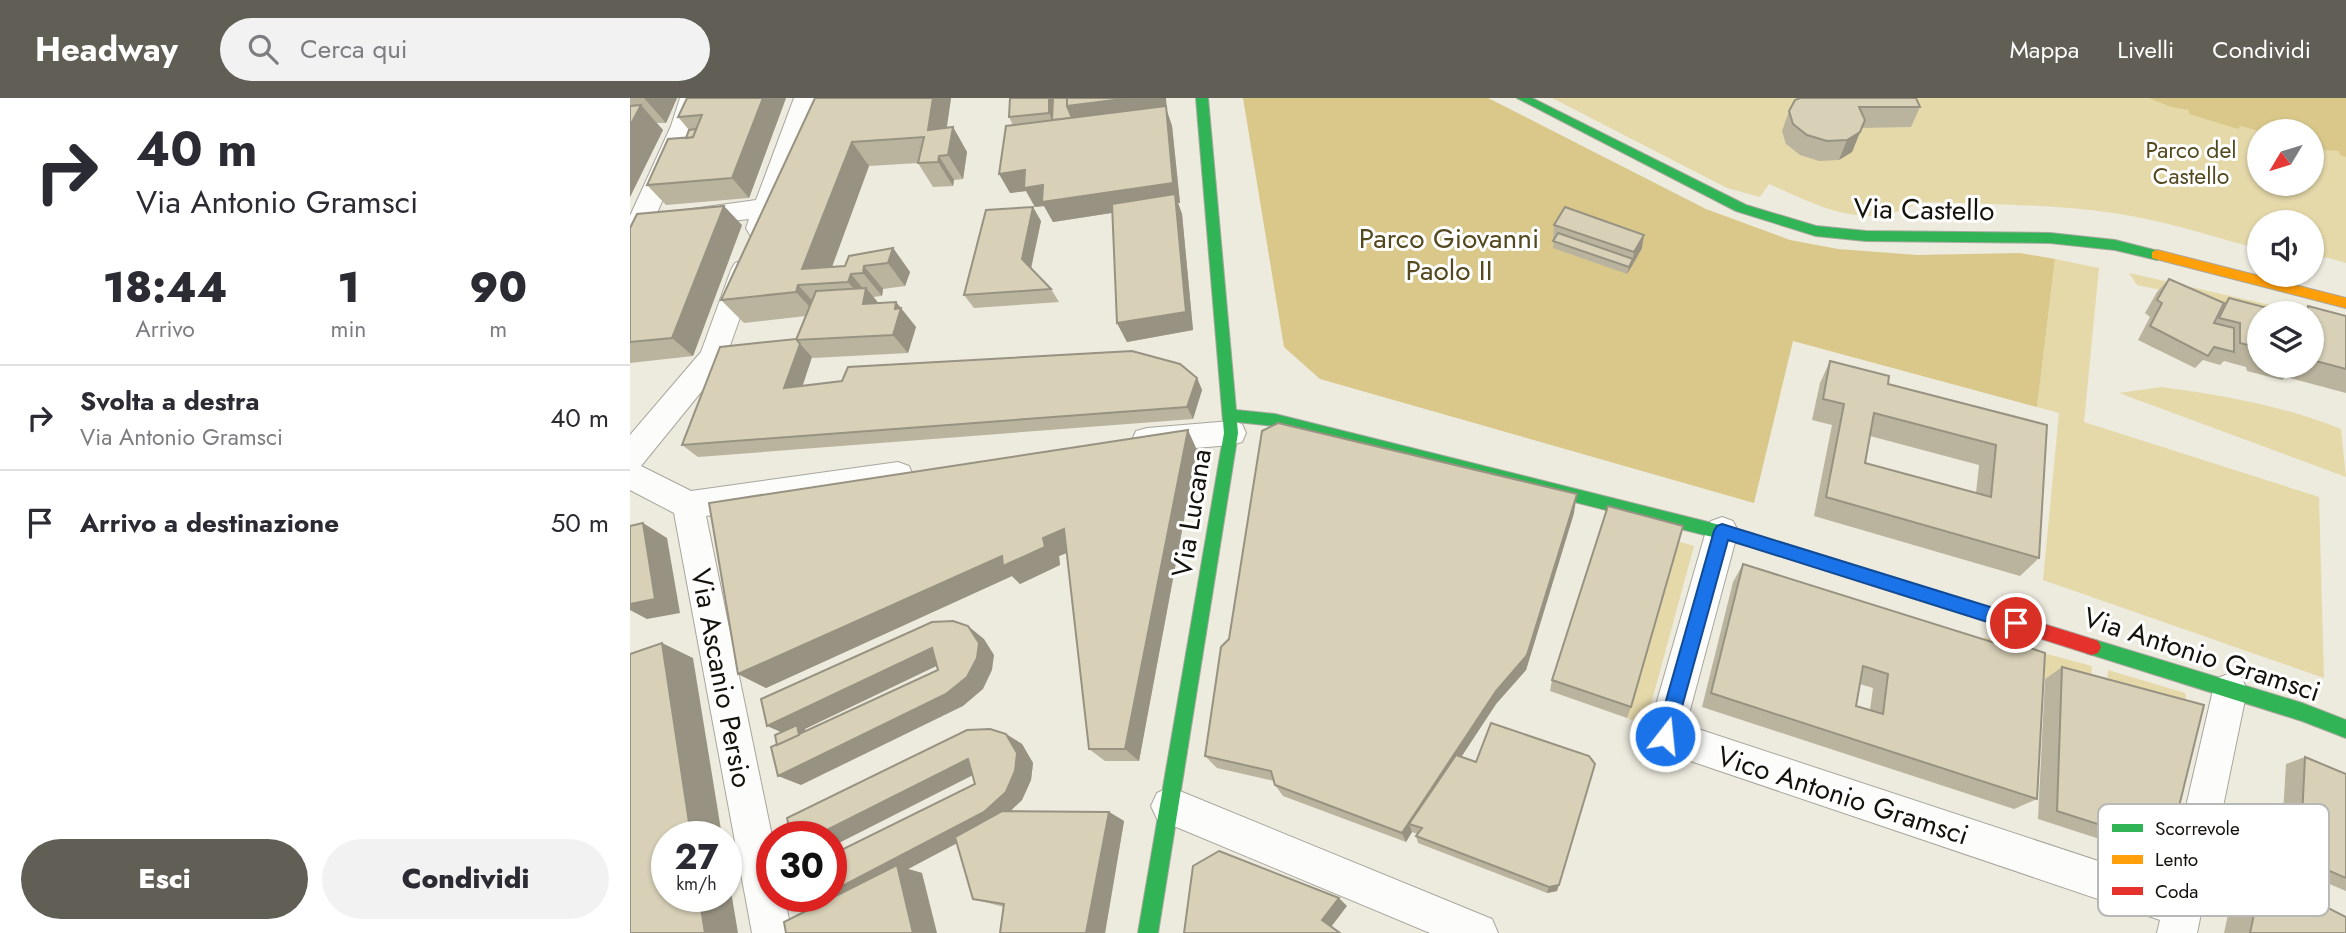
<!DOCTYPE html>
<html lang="it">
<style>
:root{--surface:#fff;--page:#f2f2f3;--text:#2b2b33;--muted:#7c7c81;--line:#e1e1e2;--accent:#605e55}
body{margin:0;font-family:Jost,sans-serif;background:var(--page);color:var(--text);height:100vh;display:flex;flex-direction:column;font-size:26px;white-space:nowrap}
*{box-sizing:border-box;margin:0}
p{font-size:23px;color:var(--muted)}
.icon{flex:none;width:38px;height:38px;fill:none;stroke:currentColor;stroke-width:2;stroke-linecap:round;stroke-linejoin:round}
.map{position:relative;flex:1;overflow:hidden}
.panel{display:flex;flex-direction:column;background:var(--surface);width:630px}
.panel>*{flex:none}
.top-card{background:#fff;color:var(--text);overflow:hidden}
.needle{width:46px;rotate:232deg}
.controls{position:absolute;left:1617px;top:21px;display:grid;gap:14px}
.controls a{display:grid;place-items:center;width:77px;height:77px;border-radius:50%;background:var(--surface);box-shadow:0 2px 5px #0004;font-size:35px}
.speed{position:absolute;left:21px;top:723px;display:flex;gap:14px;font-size:35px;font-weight:700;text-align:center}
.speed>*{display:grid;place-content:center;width:91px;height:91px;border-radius:50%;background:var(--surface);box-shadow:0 2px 5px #0004;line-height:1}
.speed small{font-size:18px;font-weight:400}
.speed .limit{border:10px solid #d22;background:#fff;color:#111}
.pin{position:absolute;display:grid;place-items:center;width:60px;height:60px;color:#fff;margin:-30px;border:4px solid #fff;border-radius:50%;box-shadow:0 2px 7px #0007}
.me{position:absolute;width:77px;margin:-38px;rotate:16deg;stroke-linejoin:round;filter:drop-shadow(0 0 5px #0008)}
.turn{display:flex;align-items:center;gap:24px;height:147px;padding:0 21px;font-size:32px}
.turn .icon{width:91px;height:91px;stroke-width:2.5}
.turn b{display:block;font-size:49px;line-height:60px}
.eta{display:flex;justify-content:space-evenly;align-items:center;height:119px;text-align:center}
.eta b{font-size:42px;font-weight:800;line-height:49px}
.primary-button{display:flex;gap:14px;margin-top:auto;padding:14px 21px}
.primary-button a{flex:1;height:80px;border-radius:42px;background:var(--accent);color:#fff;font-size:28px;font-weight:800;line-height:80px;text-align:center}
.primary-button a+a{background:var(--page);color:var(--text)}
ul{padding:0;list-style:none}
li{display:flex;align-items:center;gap:21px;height:105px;padding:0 21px;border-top:2px solid var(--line)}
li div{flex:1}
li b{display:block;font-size:26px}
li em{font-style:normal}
header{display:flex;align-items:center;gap:42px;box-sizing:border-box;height:98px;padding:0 35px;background:var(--accent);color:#fff}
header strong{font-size:33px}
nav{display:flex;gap:38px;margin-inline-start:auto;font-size:24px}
.search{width:490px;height:63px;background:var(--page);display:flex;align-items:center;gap:18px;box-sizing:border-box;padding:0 24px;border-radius:38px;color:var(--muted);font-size:26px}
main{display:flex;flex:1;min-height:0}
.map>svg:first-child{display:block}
</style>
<header>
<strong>Headway</strong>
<div class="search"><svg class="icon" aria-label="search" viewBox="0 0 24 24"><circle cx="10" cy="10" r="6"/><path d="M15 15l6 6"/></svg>Cerca qui</div>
<nav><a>Mappa</a><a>Livelli</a><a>Condividi</a></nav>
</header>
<main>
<section class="panel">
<div class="top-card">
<div class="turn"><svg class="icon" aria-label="right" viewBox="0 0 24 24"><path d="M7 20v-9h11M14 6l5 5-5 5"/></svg><div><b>40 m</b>Via Antonio Gramsci</div></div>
</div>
<div class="eta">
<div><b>18:44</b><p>Arrivo</p></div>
<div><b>1</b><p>min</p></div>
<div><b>90</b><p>m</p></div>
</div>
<ul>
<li><svg class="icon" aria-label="right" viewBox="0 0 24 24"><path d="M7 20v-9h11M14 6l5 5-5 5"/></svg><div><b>Svolta a destra</b><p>Via Antonio Gramsci</p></div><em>40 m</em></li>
<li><svg class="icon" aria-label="arrive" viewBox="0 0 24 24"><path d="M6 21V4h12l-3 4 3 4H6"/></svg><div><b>Arrivo a destinazione</b></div><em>50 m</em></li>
</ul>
<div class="primary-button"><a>Esci</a><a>Condividi</a></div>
</section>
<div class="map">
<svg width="1716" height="835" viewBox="0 0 1716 835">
<rect width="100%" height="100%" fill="#edeade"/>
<!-- green -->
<g fill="#e5d9aa" fill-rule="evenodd">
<path d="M 922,0 L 1662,0 L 1716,18 L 1716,165 L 1695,159 L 1685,167 L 1682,166 L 1682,124 L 1629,124 L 1629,151 C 1581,138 1533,122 1483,115 C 1419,106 1354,106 1289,104 C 1237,135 1189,108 1139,86 L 1130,99 L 1097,90 ZM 1629,33 L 1682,33 L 1682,86 L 1629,86 Z"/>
<path d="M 1425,161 L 1469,170 L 1454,324 L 1689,399 L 1694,580 L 1413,482 L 1429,315 L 1407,309 Z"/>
<path d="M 1499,175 L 1676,215 L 1640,215 L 1507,187 Z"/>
<path d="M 1531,289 C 1592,297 1654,308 1711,331 L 1716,379 L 1489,295 Z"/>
<path d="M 1047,443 L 1064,448 L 1015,628 L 997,620 Z"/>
<path d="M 1354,539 L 1462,568 L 1460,593 L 1415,581 L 1415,575 L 1394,569 L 1351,545 Z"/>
<path d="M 1478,572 L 1555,595 L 1558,610 L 1476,597 Z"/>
</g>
<!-- forest -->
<g fill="#d9c88a">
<path d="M 613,0 L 858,0 L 1076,111 L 1160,142 L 1208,151 L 1287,157 L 1390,155 L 1425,161 L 1407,309 L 1163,243 L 1124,405 L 690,281 L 654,249 Z"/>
<path d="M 1519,0 L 1716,0 L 1716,59 L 1710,57 L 1709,53 L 1682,51 L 1682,33 L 1629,33 L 1629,37 L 1628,33 L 1611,28 L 1608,31 L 1559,16 L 1559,12 L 1541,9 Z"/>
</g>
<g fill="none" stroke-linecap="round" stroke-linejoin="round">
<!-- street casing -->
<g stroke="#a9a69e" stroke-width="2">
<g id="street">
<path d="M 50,0 L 74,0 L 65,28 L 13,147 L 9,154 L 0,156 L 0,118 L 41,28 Z"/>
<path d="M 164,0 L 188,0 L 138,137 L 129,139 L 120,137 L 116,130 L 119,121 L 57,128 L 48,125 L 44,119 L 48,113 L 126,102 Z"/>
<path d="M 114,162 L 123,165 L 127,172 L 93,267 L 11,368 L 61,393 L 268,364 L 279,368 L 283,377 L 279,386 L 268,390 L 76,418 L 142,738 L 142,798 L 154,798 L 162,835 L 122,835 L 44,415 L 0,392 L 0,337 L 71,254 L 101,172 L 105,165 Z"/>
<path d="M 601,323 L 612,326 L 616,335 L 612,344 L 601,347 L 517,354 L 506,351 L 502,342 L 506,333 L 517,330 Z"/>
<path d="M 1092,419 L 1103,423 L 1108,433 L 1056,627 L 1538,786 L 1583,592 L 1588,580 L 1600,575 L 1612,580 L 1617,592 L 1567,835 L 1527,835 L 1530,822 L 1022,650 L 1017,638 L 1076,433 L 1081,423 Z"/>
<path d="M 540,689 L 862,821 L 868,835 L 800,835 L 527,721 L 521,708 L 527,695 Z"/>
</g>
</g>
<!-- fast casing -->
<g stroke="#a9a69e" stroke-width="2">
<g id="fast">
<path d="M 566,0 L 578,0 L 606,312 L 645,316 L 1118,434 L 1124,436 L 1126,441 L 1124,446 L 1118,448 L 645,328 L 607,324 L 608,335 L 528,835 L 508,835 L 594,335 Z"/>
<path d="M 887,0 L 902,0 L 1116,107 L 1186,128 L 1236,133 L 1420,135 L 1485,142 L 1532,154 L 1534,157 L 1527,162 L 1485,152 L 1420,145 L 1236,143 L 1186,138 L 1106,113 Z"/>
<path d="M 1462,541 L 1672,605 L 1716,622 L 1716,640 L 1672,623 L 1456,555 L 1453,549 L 1456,543 Z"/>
</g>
</g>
<!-- slow casing -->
<g stroke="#a9a69e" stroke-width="2">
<path id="slow" d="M 1527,152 L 1716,200 L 1716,210 L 1522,160 L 1522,154 Z"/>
</g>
<!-- jam casing -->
<g stroke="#a9a69e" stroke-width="2">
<path id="jam" d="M 1118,434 L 1462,541 L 1468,543 L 1471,549 L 1468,555 L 1462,557 L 1118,448 L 1112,446 L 1110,441 L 1112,436 Z"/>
</g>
<!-- street -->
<use href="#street" fill="#fcfcfa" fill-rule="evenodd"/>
<!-- fast -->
<use href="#fast" fill="#30b455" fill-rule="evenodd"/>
<!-- slow -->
<use href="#slow" fill="#ff9f0a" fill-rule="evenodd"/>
<!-- jam -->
<use href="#jam" fill="#e5322d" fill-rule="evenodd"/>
</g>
<!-- wall -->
<g fill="#bab49e" fill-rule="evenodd">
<path d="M 0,0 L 47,0 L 36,25 L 26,25 L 33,32 L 0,99 Z"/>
<path d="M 57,0 L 156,0 L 119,100 L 36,107 L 17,87 L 56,40 L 59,32 L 48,19 Z"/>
<path d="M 185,0 L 321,0 L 316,30 L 323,29 L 337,54 L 333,81 L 324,82 L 323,88 L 303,89 L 288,65 L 239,68 L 202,169 L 215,168 L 263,150 L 280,174 L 275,188 L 253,191 L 252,198 L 243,199 L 248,205 L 266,204 L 286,229 L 278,255 L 183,260 L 182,259 L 172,288 L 567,280 L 572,292 L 563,321 L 68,359 L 52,347 L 166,241 L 176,218 L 114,225 L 91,202 Z"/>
<path d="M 380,0 L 537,13 L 542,28 L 550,105 L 548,105 L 552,116 L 563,232 L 497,244 L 487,225 L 482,115 L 423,124 L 414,108 L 405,109 L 396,93 L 380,95 L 383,27 L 379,19 Z"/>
<path d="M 1165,2 L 1290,9 L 1281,29 L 1232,30 L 1222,54 L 1209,62 L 1189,63 L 1170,57 L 1156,46 L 1152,33 L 1159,13 Z"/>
<path d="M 411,123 L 401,170 L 421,191 L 429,204 L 344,210 L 334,197 Z"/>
<path d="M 112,127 L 63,258 L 0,265 L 0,130 Z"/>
<path d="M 924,127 L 1012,150 L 997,176 L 923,150 L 924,141 L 923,140 Z"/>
<path d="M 1539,181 L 1594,205 L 1599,200 L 1629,215 L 1629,268 L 1682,268 L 1682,215 L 1670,215 L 1678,208 L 1716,218 L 1716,295 L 1656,279 L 1652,282 L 1617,273 L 1616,269 L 1594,263 L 1590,267 L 1573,262 L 1565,270 L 1508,242 L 1520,219 L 1515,215 L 1527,194 Z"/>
<path d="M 1200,263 L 1258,286 L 1417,327 L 1409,460 L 1390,478 L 1184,418 L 1202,327 L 1182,322 L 1190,285 ZM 1240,338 L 1349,367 L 1346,395 L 1235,365 Z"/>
<path d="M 567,352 L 509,663 L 475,663 L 459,651 L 437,455 L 429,458 L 430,467 L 390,486 L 382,478 L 136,590 L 108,576 Z"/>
<path d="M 944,415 L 896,572 L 866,606 L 831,659 L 927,793 L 917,795 L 788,745 L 786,738 L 788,736 L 782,734 L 776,744 L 653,698 L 645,687 L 644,683 L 587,670 L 575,658 Z"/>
<path d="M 1113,466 L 1362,544 L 1368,539 L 1407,701 L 1384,711 L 1072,609 L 1103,484 ZM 1230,586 L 1243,590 L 1240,612 L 1226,608 Z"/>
<path d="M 1432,569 L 1539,749 L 1516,756 L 1408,721 L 1415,581 Z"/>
<path d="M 922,582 L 1001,609 L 997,620 L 920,593 Z"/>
<path d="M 376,636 L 392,646 L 403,665 L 401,682 L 392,702 L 380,713 L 479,714 L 494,723 L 475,835 L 370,835 L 374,809 L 343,801 L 327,745 L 278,771 L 292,775 L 185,809 L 201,749 L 203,756 L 345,686 Z"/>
<path d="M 1675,659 L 1716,676 L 1716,793 L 1650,765 L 1656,666 Z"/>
<path d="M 1626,773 L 1716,835 L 1594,835 L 1599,812 L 1590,807 L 1600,779 Z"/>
</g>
<!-- shaded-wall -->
<g fill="#979281">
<path d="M 14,0 L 47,0 L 36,25 Z"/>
<path d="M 133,0 L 156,0 L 119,100 L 102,80 Z"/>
<path d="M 303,0 L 321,0 L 313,57 L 298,32 Z"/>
<path d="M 419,0 L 426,0 L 422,22 L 419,15 Z"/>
<path d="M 500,0 L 536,0 L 537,13 L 542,28 L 550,105 L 548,105 L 552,116 L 563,232 L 497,244 L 487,225 L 545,105 L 423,124 L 414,108 L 405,109 L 396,93 L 380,95 L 369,76 L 446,29 L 437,8 Z"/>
<path d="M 11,7 L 33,32 L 0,99 L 0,28 Z"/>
<path d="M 323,29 L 337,54 L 333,81 L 318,57 Z"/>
<path d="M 1230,34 L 1222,54 L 1209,62 L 1217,42 Z"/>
<path d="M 222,44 L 239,68 L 196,185 L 172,171 Z"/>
<path d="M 309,58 L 324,82 L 323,88 L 308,64 Z"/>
<path d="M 94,108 L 112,127 L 63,258 L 42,240 Z"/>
<path d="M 403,109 L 411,123 L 400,175 L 392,161 Z"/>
<path d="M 1014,137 L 1012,150 L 1002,168 L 1004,154 Z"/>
<path d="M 263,150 L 280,174 L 275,188 L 258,165 Z"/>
<path d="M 1003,161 L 1002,168 L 997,176 L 999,169 Z"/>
<path d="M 234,168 L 253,191 L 252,198 L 233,175 Z"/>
<path d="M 221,176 L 235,193 L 236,190 L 251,208 L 233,206 L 233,202 L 218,184 Z"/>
<path d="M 168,187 L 189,210 L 187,217 L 166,194 Z"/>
<path d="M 266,204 L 286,229 L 278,255 L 263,237 Z"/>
<path d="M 170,246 L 182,259 L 168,302 L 154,290 Z"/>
<path d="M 567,280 L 572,292 L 563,321 L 557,309 Z"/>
<path d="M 558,332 L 567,352 L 509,663 L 495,651 Z"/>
<path d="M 947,396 L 944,415 L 896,572 L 866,606 L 786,728 L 779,726 L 782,734 L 776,744 L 772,735 Z"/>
<path d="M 13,425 L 37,440 L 50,515 L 17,521 L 0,512 L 0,483 Z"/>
<path d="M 434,431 L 449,450 L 429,458 L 430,467 L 390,486 L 382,478 L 136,590 L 108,576 L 372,458 Z"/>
<path d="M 338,528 L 354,541 L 364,557 L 362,572 L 353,591 L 333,608 L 171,687 L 148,678 L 337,579 Z"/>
<path d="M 32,545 L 63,560 L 92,738 L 61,738 Z"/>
<path d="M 302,550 L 319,562 L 175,631 L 180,652 L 160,638 L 137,628 Z"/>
<path d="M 376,636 L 392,646 L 403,665 L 401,682 L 392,702 L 371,722 L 278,771 L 292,775 L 307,835 L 283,835 L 200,812 L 176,807 L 193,798 L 201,798 L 201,794 L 354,714 Z"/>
<path d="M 338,661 L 355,671 L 201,749 L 201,738 L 185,738 Z"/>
<path d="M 479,714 L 494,723 L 475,835 L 456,835 Z"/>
<path d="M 96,764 L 108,835 L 75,835 L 69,798 L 96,798 Z"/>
<path d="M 929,787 L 927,793 L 917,795 L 919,789 Z"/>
<path d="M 709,800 L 717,808 L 701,829 L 692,822 Z"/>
</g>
<!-- building -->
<g fill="#d8d1b8" stroke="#979281" stroke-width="2" fill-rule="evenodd">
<path d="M 57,0 L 133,0 L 102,80 L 17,87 L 38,41 L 63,39 L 72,17 L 48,19 Z"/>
<path d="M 185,0 L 303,0 L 298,32 L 323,29 L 318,57 L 309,58 L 308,64 L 288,65 L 294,39 L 222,44 L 172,171 L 215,168 L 219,158 L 263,150 L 258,165 L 234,168 L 233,175 L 221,176 L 218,184 L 168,187 L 166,194 L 91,202 Z"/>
<path d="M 380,0 L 419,0 L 419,15 L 379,19 Z"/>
<path d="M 423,0 L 437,0 L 437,8 L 442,20 L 422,22 Z"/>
<path d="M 437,0 L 500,0 L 437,8 Z"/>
<path d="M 1170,0 L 1286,0 L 1290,9 L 1229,9 L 1235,22 L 1230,34 L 1217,42 L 1197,43 L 1177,37 L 1163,26 L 1159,13 L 1165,2 Z"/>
<path d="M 11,7 L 0,28 L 0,8 Z"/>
<path d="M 536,8 L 543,85 L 412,104 L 413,87 L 394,90 L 395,72 L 369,76 L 376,28 Z"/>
<path d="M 66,31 L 63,39 L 56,40 L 59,32 Z"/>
<path d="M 545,96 L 556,214 L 487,225 L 482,106 Z"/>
<path d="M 94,108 L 42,240 L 0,244 L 0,130 L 7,116 Z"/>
<path d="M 403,109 L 392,161 L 421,191 L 334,197 L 356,112 Z"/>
<path d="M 935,109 L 1014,137 L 1004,154 L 924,127 Z"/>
<path d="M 928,135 L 1003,161 L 999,169 L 923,143 Z"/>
<path d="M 1539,181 L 1594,205 L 1584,225 L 1604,230 L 1604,254 L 1584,249 L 1578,258 L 1520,228 L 1532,205 L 1527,202 Z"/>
<path d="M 236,190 L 233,206 L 266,204 L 265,211 L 271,210 L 263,237 L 166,242 L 186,193 Z"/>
<path d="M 1599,200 L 1649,213 L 1649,215 L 1629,215 L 1629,250 L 1610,245 L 1610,225 L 1589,220 Z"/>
<path d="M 1678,208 L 1716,218 L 1716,271 L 1682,262 L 1682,215 L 1678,215 Z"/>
<path d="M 166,241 L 170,246 L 154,290 L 212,283 L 218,269 L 502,253 L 550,266 L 567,280 L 557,309 L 52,347 L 90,249 Z"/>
<path d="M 1200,263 L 1259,278 L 1258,286 L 1417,327 L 1409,460 L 1196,399 L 1214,306 L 1193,301 ZM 1244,315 L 1366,347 L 1361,399 L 1235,365 Z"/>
<path d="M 648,325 L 947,396 L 897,557 L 866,593 L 772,735 L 645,687 L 641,673 L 575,658 L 591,549 L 599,541 L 632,333 Z"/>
<path d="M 558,332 L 495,651 L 459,651 L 434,431 L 413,440 L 415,449 L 373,468 L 372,458 L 108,576 L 79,405 Z"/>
<path d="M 978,408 L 1053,428 L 1001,609 L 922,582 Z"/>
<path d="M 13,425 L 25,501 L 0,506 L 0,428 Z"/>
<path d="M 1113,466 L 1368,546 L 1368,539 L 1415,555 L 1407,701 L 1081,595 ZM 1233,568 L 1258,576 L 1253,616 L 1226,608 Z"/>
<path d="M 323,523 L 338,528 L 349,545 L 347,560 L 337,579 L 316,596 L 148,678 L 141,649 L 308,572 L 302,550 L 137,628 L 131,601 L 302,524 Z"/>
<path d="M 32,545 L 61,738 L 37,738 L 37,798 L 69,798 L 75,835 L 0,835 L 0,556 Z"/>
<path d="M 1432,569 L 1574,607 L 1539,749 L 1427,713 Z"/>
<path d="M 861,625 L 959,658 L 965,666 L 929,787 L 919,789 L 786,738 L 792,730 L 779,726 L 826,657 L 846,664 Z"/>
<path d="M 167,627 L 169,637 L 147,647 L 145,637 Z"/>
<path d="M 360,631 L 376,636 L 387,655 L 385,673 L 376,694 L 354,714 L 201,794 L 201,757 L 345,686 L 338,661 L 185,738 L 161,738 L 157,720 L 337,632 Z"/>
<path d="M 1675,659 L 1716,676 L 1716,780 L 1670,760 Z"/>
<path d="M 372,713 L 479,714 L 456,835 L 370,835 L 374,806 L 343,801 L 325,739 Z"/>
<path d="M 589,753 L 709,800 L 692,822 L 710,835 L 554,835 L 563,768 Z"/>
<path d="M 267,767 L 283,835 L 156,835 L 154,824 Z"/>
<path d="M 1626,773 L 1716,819 L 1716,835 L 1620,835 L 1626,807 L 1617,802 Z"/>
<path d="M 174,798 L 193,798 L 176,807 Z"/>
</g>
<!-- route -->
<path fill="#1a73e8" stroke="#114b97" stroke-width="2" d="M 1092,426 L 1386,517 L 1392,520 L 1394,525 L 1392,531 L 1386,533 L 1098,442 L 1044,638 L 1041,644 L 1035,646 L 1028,644 L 1026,638 L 1084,433 L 1087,428 Z"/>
<g text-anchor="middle" stroke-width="6" stroke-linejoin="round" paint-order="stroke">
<!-- far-park labels -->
<g font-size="23" fill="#53481e" stroke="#fff">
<text x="1561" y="60">Parco del<tspan x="1561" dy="26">Castello</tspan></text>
</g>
<!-- street labels -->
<g font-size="28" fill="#14120b" stroke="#fff">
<text transform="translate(1294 111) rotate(1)" y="10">Via Castello</text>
<text transform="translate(561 415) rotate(-81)" y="10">Via Lucana</text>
<text transform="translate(1572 556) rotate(18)" y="10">Via Antonio Gramsci</text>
<text transform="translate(92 580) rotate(79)" y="10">Via Ascanio Persio</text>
<text transform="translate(1213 697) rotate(18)" y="10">Vico Antonio Gramsci</text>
</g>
<!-- park labels -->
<g font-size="28" fill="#53481e" stroke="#fff">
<text x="819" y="150">Parco Giovanni<tspan x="819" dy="32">Paolo II</tspan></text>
</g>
</g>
<!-- legend -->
<rect x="1468" y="706" width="231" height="112" rx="10" fill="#fff" stroke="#b8b8b6" stroke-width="2"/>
<rect x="1482" y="726" width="31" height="8" fill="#30b455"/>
<rect x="1482" y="757" width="31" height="9" fill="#ff9f0a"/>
<rect x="1482" y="789" width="31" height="8" fill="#e5322d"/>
<g font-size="19" fill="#14120b">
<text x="1525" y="737">Scorrevole</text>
<text x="1525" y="768">Lento</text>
<text x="1525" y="800">Coda</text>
</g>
</svg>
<div class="controls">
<a><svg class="needle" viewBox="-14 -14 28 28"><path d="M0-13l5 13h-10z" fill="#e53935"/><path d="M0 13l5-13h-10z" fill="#7c7c81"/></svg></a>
<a><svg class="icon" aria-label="sound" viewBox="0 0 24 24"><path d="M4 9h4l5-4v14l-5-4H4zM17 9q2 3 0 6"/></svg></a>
<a><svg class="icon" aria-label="layers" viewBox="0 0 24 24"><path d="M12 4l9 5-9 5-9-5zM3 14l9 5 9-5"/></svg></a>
</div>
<div class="speed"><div>27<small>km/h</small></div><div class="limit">30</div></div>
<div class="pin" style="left:1386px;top:525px;background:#d93025"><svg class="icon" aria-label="arrive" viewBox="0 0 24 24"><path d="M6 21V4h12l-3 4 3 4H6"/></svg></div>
<svg class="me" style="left:1035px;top:638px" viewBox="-20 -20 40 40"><circle r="17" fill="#1a73e8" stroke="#fff" stroke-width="3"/><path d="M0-11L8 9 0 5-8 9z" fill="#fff"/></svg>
</div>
</main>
